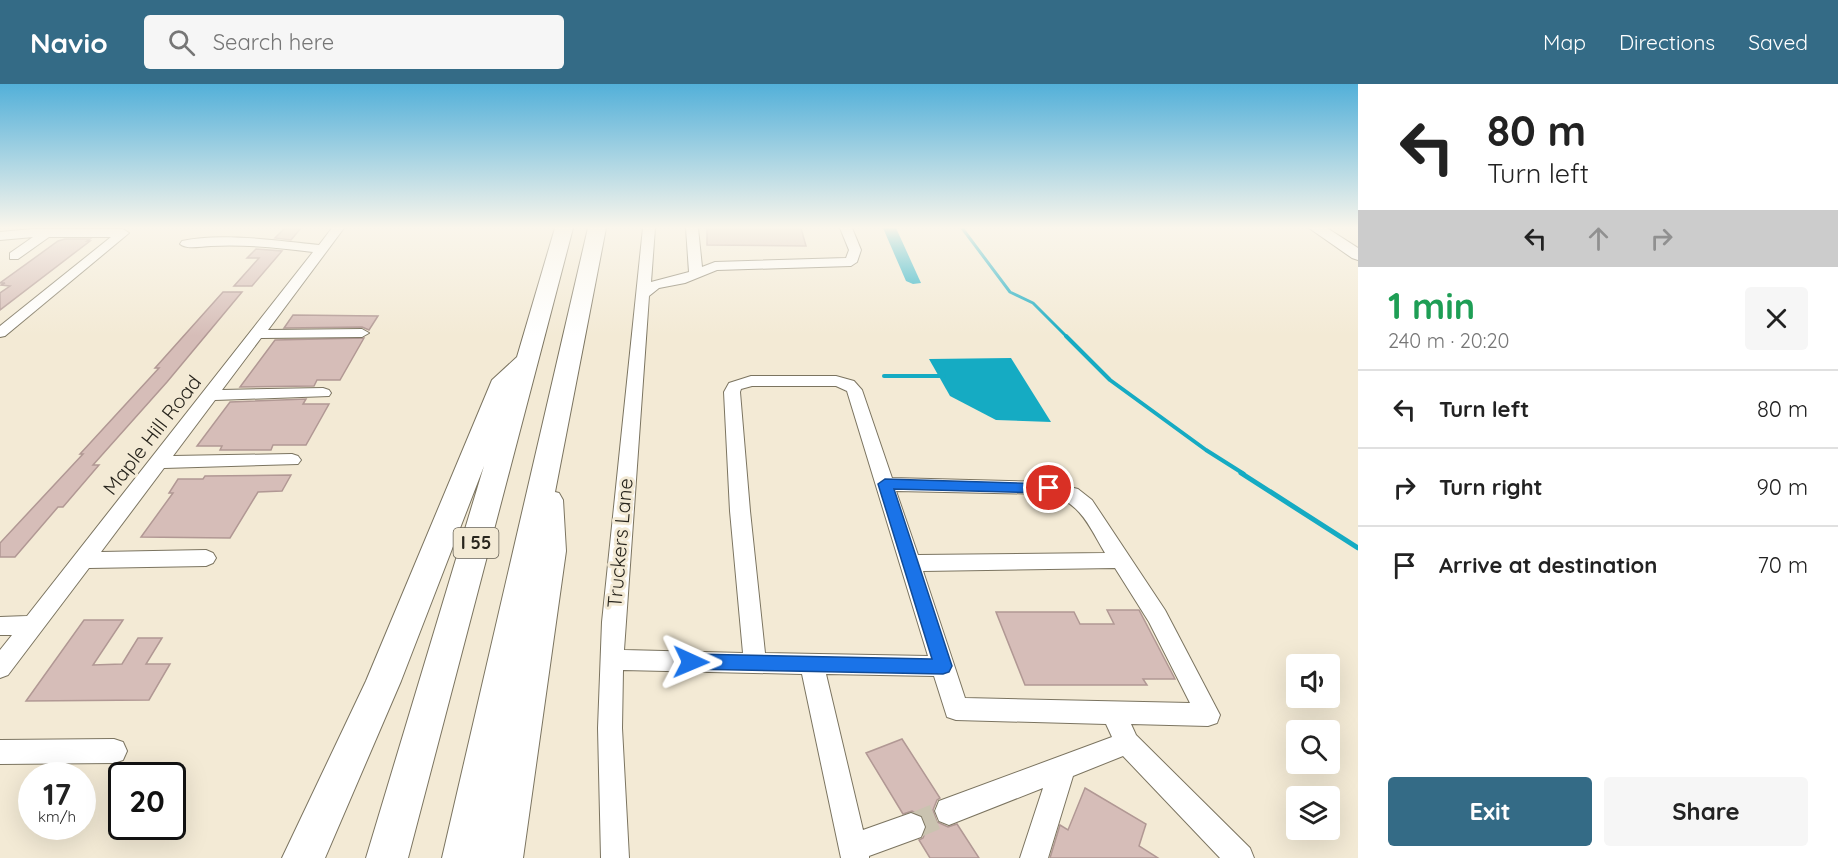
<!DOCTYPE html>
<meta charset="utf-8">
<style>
:root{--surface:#fff;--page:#f6f6f6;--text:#222;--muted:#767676;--line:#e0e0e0;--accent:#346b86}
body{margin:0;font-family:Quicksand,sans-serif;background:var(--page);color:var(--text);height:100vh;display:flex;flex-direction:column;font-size:22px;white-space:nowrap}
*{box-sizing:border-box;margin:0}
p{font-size:20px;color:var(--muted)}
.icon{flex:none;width:33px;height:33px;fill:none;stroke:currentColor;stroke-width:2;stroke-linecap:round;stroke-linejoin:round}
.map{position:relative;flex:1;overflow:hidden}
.panel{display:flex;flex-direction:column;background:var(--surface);width:480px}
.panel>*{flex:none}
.guide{background:#fff;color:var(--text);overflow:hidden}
.buttons{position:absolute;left:1286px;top:570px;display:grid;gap:12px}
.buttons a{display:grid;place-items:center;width:54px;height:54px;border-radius:6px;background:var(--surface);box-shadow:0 6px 24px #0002;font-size:30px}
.speed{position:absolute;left:18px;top:678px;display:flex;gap:12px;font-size:30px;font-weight:700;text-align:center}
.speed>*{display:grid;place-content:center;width:78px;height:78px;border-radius:50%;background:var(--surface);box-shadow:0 6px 24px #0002;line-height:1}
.speed small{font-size:15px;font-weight:400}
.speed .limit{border:3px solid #111;border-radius:9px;background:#fff;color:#111}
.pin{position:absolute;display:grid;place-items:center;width:51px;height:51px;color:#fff;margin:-26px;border:3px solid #fff;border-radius:50%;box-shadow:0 2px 6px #0007}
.me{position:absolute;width:66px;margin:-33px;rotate:91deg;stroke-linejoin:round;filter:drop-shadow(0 0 4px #0008)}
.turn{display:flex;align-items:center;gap:21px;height:126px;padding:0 30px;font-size:27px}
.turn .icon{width:78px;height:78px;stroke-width:2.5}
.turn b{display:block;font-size:42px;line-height:51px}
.lanes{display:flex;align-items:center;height:57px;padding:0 30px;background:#0003;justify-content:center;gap:30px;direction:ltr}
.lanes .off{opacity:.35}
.round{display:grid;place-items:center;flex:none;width:63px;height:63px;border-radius:6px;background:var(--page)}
.headline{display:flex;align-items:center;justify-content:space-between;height:102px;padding:0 30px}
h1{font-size:36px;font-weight:700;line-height:45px;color:#1e9e55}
.button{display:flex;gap:12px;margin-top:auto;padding:12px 30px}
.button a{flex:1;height:69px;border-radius:6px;background:var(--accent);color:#fff;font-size:24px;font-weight:700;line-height:69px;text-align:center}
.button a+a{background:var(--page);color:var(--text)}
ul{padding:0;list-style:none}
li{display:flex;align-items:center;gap:18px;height:78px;padding:0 30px;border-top:2px solid var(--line)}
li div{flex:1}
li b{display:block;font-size:22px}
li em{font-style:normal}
header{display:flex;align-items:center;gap:36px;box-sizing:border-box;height:84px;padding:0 30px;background:var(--accent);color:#fff}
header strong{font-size:28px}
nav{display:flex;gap:33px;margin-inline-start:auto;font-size:21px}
.search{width:420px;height:54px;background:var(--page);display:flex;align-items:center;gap:15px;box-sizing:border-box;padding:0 21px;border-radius:6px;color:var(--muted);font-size:22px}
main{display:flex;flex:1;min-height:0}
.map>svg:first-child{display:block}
</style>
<header>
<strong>Navio</strong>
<div class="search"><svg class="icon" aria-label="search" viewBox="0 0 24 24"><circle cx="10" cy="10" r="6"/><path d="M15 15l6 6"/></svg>Search here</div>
<nav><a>Map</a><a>Directions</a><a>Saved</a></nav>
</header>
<main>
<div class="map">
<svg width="1358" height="774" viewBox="0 0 1358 774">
<rect width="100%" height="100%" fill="#f3ead5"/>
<!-- water -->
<g fill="#15abc3">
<path d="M 883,144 L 896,144 L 921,199 L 913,200 L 906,197 Z"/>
<path d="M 1011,274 L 1051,338 L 996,336 L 950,312 L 929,275 Z"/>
</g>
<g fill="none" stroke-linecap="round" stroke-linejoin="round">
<!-- stream-far2 -->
<path stroke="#15abc3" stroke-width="3" d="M 962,144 L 1010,208 L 1033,219 L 1068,254"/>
<!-- stream-far1 -->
<g stroke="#15abc3" stroke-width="4">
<path d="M 1066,252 L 1110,296 L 1206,366 L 1244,390"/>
<path d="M 884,292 L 944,292"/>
</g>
<!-- stream -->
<path stroke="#15abc3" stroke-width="5" d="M 1241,389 L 1358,464"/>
</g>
<!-- building -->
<g fill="#d6bdb8" stroke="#b19894" stroke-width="1.5">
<path d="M 285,144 L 301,144 L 291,156 L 275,154 Z"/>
<path d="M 707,144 L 801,144 L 806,162 L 707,161 Z"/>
<path d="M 65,155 L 90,155 L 87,157 L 90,157 L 0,226 L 0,209 L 10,202 L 1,201 L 5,199 L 0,199 L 58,157 Z"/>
<path d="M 256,165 L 282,167 L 252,202 L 234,202 L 259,174 L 247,174 Z"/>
<path d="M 223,208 L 242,208 L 167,298 L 93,381 L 99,381 L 63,423 L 58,423 L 15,473 L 0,473 L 0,459 L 83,370 L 80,370 L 159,284 L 155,284 Z"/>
<path d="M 293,231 L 378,232 L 369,246 L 362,243 L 284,244 Z"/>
<path d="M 364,254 L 340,296 L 317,296 L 314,302 L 240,303 L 275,256 Z"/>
<path d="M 306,315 L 303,320 L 329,320 L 306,361 L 273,361 L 271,366 L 220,366 L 222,362 L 197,362 L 230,318 Z"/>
<path d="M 291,391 L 282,407 L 258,408 L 230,454 L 141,453 L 173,409 L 169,409 L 178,395 L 203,395 L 205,392 Z"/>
<path d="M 1107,526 L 1139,526 L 1175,595 L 1143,595 L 1147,601 L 1025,601 L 996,528 L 1074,528 L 1080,540 L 1114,540 Z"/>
<path d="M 84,536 L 123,536 L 93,581 L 122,580 L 138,554 L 162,554 L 146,580 L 170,580 L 149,616 L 26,617 Z"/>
<path d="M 902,655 L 940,714 L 937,716 L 933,726 L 937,738 L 948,743 L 957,740 L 979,774 L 930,774 L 919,756 L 923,754 L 927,744 L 923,732 L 912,727 L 903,730 L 866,669 Z"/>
<path d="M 1085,704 L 1146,740 L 1139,762 L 1158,774 L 1050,774 L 1060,741 L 1068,746 Z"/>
</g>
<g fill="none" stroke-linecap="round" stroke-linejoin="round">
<!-- minor-tunnel -->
<path stroke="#cac3b0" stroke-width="26" stroke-dasharray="26 13" stroke-linecap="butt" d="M 911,743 L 949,727"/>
<!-- minor casing -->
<g stroke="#7b7460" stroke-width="2">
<g id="minor">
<path d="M 332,144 L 344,144 L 268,246 L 362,245 L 369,249 L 362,253 L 261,254 L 222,306 L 323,304 L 329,306 L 331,309 L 329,312 L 215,316 L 173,372 L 292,370 L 298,372 L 301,376 L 298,380 L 164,384 L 101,468 L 206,466 L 213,469 L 216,474 L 213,479 L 206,482 L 89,484 L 8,591 L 0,594 L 0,566 L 12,551 L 0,551 L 0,533 L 27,532 L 313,168 C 280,164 245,160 211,162 C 201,162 187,166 180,160 L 182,157 C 220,148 279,157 319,161 Z"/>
<path d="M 643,144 L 655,144 L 651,198 L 689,188 L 686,144 L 698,144 L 702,183 L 715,178 L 846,174 L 849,166 L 840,144 L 852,144 L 861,166 L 857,178 L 851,182 L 717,186 L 685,199 L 659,204 L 649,212 L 624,566 L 743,569 L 730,427 L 724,308 L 729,299 L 751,292 L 836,292 L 854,297 L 862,306 L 892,394 L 1049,398 L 1078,405 L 1092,416 L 1165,526 L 1220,631 L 1217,639 L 1208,642 L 1131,640 L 1136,651 L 1250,764 L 1254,774 L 1220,774 L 1123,672 L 1073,692 L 1048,774 L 1020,774 L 1043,704 L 949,741 L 939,737 L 935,727 L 939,717 L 1112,653 L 1106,640 L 956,636 L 947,633 L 934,592 L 826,590 L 863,746 L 911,729 L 921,733 L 925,743 L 921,753 L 869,772 L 869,774 L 841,774 L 802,590 L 623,586 L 622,644 L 629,774 L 601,774 L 598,644 L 602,538 ZM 752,302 L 836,302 L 847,307 L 928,572 L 765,569 L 750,427 L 740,308 L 741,305 ZM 896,407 L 1049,410 C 1081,419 1089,442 1105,469 L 918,471 ZM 1115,484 L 1149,538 L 1190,619 L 965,614 L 923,487 Z"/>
<path d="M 32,145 L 123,145 L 129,149 L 5,252 L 0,253 L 0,242 L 111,153 L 49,153 L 18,175 L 10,175 L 10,169 L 33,153 L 0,156 L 0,148 Z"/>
<path d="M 114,655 L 123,658 L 127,667 L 123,676 L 114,679 L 0,680 L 0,656 Z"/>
</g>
</g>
<!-- major casing -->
<g stroke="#7b7460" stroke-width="2">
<path id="major" d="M 1309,144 L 1327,144 L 1358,164 L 1358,176 L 1352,174 Z"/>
</g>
<!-- highway casing -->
<g stroke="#7b7460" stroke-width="2">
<g id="highway">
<path d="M 555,144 L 573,144 L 408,774 L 366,774 L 484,382 L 401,597 L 325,774 L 282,774 L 366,597 L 492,296 L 517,273 Z"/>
<path d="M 588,144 L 606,144 L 555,408 L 559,409 L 563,416 L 566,467 L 523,774 L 442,774 Z"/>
</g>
</g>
<!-- minor -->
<use href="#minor" fill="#fff" fill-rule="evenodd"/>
<!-- major -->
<use href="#major" fill="#fff" fill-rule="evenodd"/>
<!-- highway -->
<use href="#highway" fill="#fff" fill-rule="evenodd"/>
</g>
<!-- sky -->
<linearGradient id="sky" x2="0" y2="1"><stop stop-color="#53b0d9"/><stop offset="0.57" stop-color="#faf6ec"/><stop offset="1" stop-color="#faf6ec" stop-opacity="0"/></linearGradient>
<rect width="1358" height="252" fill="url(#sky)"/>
<!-- route -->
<path fill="#1a73e8" stroke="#114b97" stroke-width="1.5" d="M 885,395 L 1049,400 L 1056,404 L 1049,409 L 894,405 L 952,582 L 949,588 L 943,590 L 691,585 L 684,583 L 682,578 L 684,572 L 691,570 L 932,575 L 878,400 Z"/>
<g text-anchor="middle" stroke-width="6" stroke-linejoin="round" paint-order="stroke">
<!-- shield labels -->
<rect fill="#f3ead5" stroke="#656054" stroke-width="1.5" x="453.5" y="444" width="45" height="30" rx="4.5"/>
<g font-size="18" font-weight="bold" fill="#28251d">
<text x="476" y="465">I 55</text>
</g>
<!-- street labels -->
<g font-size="20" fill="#28251d" stroke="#f3ead5">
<text transform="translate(152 351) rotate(-52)" y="7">Maple Hill Road</text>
<text transform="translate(620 459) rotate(-85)" y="7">Truckers Lane</text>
</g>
</g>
</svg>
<div class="buttons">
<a><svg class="icon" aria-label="sound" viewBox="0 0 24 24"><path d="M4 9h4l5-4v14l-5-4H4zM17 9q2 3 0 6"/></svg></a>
<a><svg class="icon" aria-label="search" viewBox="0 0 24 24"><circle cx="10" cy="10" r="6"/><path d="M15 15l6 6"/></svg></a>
<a><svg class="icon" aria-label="layers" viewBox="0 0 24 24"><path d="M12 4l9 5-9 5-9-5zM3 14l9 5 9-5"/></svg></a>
</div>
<div class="speed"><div>17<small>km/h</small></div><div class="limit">20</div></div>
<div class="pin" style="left:1049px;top:404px;background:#d93025"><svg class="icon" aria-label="arrive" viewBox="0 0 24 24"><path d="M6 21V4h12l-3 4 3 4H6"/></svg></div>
<svg class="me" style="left:691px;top:578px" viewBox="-20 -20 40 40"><path d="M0-17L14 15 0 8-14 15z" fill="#1a73e8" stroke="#fff" stroke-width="4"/></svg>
</div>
<section class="panel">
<div class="guide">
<div class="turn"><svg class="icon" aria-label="left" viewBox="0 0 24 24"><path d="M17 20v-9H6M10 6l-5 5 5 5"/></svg><div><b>80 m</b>Turn left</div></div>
<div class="lanes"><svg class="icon" aria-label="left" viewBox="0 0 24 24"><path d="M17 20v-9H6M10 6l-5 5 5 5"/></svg><svg class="icon off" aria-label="ahead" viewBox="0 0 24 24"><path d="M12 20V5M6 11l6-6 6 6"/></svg><svg class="icon off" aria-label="right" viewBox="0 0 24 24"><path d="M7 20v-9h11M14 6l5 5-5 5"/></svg></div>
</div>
<div class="headline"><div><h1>1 min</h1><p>240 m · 20:20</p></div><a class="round"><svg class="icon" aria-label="close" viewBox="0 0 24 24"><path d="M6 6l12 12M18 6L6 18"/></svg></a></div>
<ul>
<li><svg class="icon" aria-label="left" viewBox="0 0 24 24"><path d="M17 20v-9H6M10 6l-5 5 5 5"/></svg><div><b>Turn left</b></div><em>80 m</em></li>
<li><svg class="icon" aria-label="right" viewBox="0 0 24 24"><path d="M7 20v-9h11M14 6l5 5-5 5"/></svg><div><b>Turn right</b></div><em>90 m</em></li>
<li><svg class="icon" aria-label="arrive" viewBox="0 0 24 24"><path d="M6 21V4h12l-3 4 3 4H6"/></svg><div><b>Arrive at destination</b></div><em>70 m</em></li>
</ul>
<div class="button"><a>Exit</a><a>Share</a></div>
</section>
</main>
